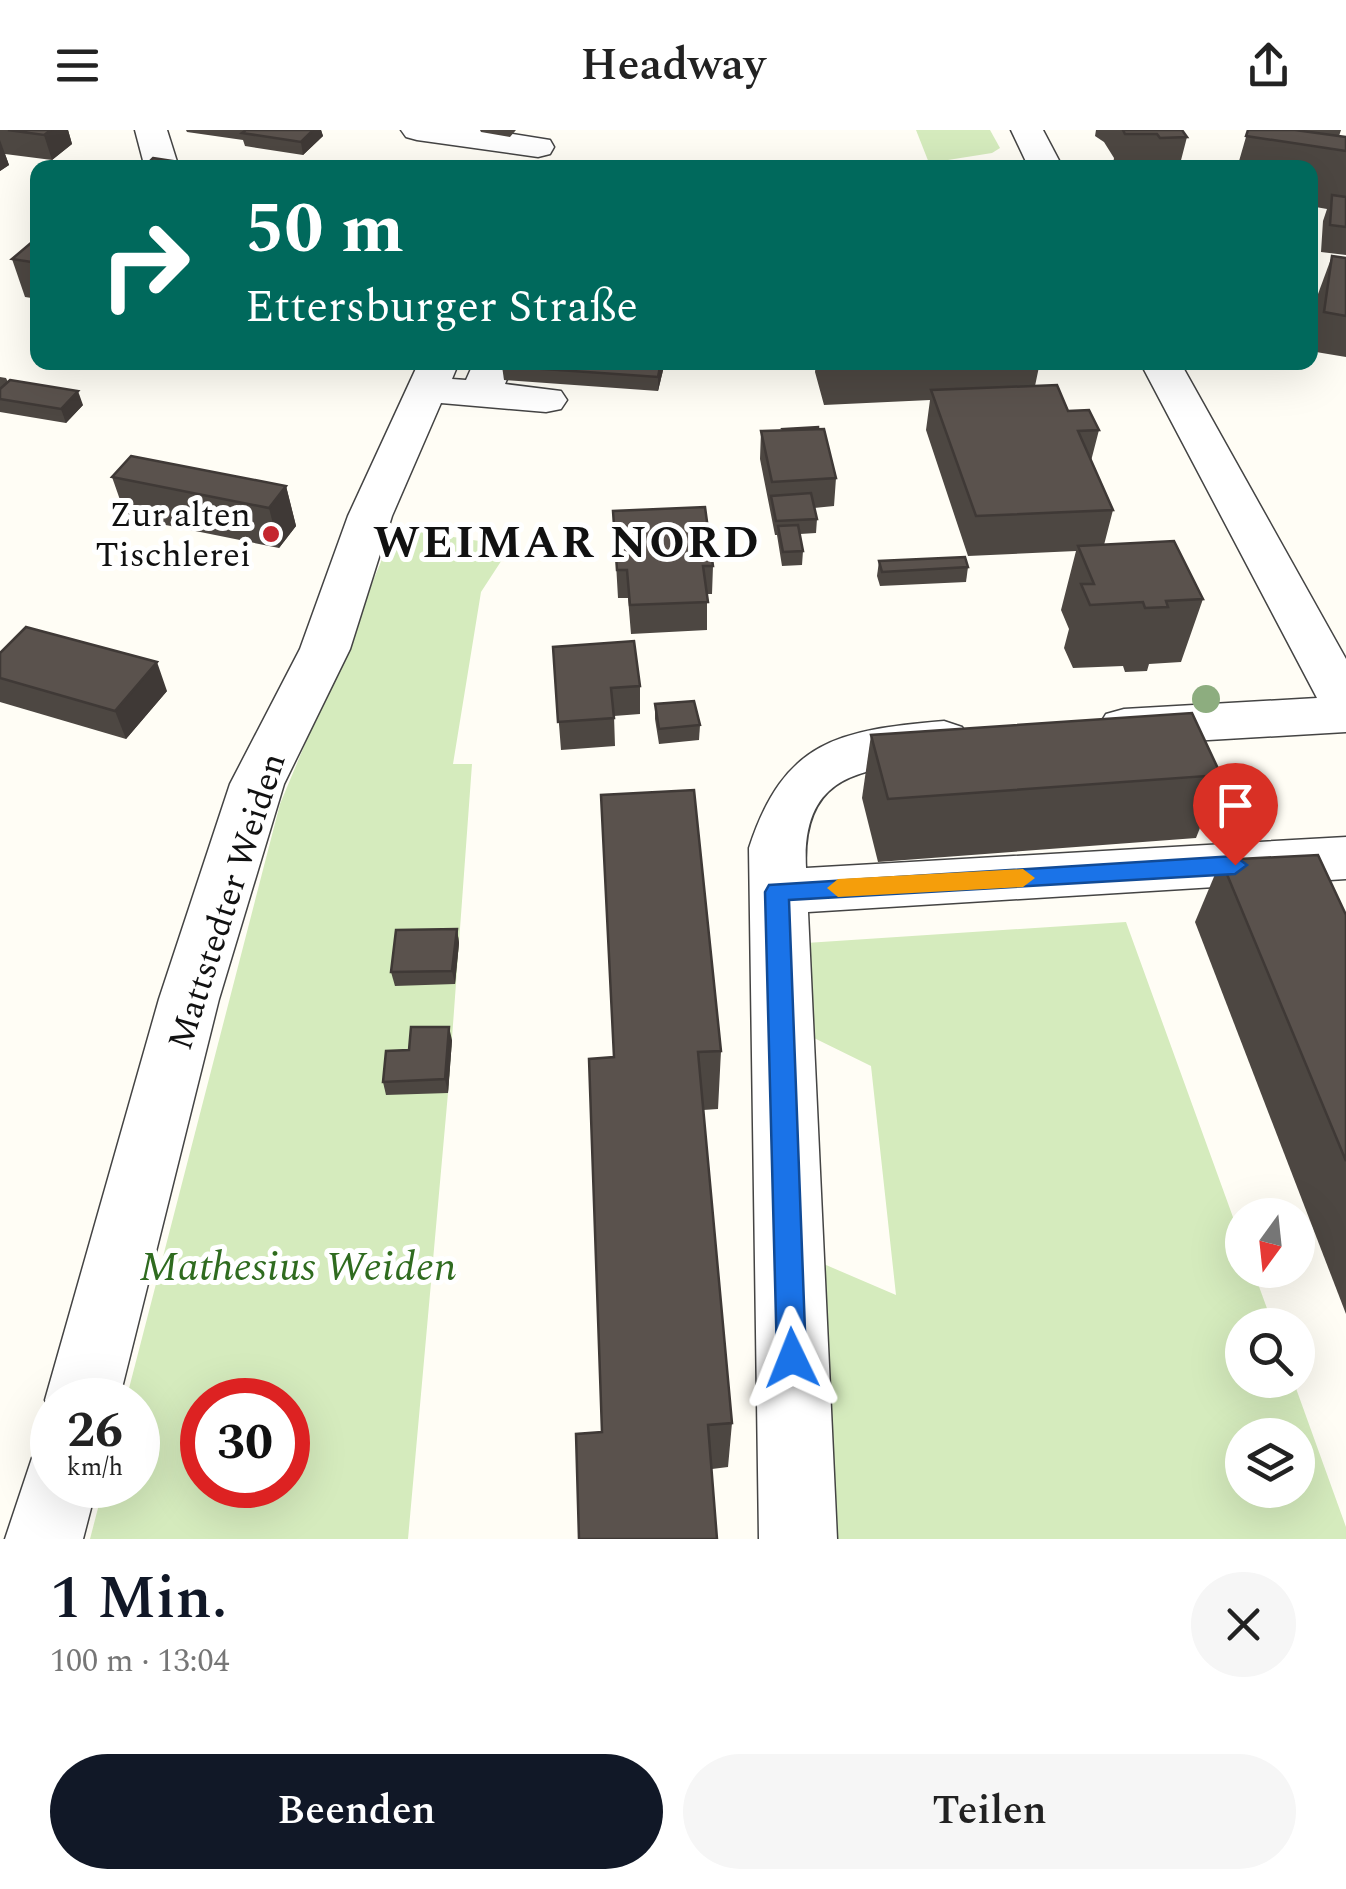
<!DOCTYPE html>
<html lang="de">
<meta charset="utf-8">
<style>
:root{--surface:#fff;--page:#f6f6f6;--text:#222;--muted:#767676;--accent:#111827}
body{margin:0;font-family:Spectral,serif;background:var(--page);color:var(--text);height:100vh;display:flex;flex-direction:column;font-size:38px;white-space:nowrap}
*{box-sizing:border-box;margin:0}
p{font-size:32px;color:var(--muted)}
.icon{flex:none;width:55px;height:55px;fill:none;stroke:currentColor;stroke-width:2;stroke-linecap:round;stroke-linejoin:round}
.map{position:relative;height:1409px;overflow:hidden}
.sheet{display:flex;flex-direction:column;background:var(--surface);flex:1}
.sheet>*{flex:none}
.top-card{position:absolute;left:30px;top:30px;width:1288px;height:210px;border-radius:20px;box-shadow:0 10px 40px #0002;background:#00695c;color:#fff;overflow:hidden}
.needle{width:65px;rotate:195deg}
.controls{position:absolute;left:1225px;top:1068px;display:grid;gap:20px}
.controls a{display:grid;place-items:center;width:90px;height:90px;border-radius:50%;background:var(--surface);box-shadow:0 10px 40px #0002;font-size:50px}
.speed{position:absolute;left:30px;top:1248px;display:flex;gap:20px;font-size:50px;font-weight:700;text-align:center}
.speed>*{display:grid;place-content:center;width:130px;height:130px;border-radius:50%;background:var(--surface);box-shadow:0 10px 40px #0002;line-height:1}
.speed small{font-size:25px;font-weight:400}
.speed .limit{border:15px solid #d22;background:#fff;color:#111}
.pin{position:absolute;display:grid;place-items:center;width:85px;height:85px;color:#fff;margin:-102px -42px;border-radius:50% 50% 50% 0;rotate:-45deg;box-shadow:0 0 10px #0007}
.pin .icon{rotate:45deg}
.me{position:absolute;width:110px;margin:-55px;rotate:358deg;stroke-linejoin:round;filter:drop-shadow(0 0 8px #0008)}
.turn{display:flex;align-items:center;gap:35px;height:210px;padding:0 50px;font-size:45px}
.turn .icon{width:130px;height:130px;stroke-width:2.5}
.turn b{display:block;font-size:70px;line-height:85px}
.round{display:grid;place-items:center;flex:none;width:105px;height:105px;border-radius:52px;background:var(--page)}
.summary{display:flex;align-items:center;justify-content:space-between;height:170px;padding:0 50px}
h1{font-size:60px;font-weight:600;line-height:75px;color:var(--accent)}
.action{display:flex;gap:20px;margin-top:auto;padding:20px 50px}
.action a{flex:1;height:115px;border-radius:60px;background:var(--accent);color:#fff;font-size:40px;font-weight:600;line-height:115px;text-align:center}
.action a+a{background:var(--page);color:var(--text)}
header{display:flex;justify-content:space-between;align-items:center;height:130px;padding:0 50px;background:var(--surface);font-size:45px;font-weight:600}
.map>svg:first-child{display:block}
</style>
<header><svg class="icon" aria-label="menu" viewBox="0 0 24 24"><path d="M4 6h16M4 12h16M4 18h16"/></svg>Headway<svg class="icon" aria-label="share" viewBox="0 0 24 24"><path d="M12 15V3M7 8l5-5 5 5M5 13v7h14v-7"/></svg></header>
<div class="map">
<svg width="1346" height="1409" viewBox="0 0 1346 1409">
<rect width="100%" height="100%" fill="#fffdf5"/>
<!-- green -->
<g fill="#d5ebbd" fill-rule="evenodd">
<path d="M 916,0 L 990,0 L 1000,18 L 992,23 L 929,33 Z"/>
<path d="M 395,398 L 511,416 L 481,462 L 453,634 L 472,634 L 448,963 L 408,1409 L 90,1409 L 104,1355 L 138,1355 L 138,1270 L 126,1270 L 280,674 ZM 202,1270 L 288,1270 L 288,1355 L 202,1355 Z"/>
<path d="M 1126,792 L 1242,1112 L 1242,1140 L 1253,1140 L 1273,1195 L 1242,1195 L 1242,1250 L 1293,1250 L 1346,1397 L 1346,1409 L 836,1409 L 819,1132 L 896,1165 L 871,936 L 812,907 L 806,813 ZM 1242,1305 L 1298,1305 L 1298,1360 L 1242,1360 Z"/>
</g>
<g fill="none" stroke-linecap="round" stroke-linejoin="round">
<!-- minor casing -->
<g stroke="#444" stroke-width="3">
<g id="minor">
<path d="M 135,0 L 167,0 L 179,38 L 145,38 Z"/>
<path d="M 401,0 L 487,0 L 550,10 L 554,17 L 550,24 L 538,27 L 417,10 L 406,7 Z"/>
<path d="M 1011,0 L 1043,0 L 1063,38 L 1029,38 Z"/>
<path d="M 419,232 L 459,232 L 452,249 L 466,250 L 474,232 L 514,232 L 505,254 L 561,261 L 567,270 L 561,279 L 546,282 L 441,273 L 392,386 L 350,519 L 284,654 L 219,869 L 119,1270 L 52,1270 L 52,1287 L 45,1270 L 159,869 L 230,654 L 300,519 L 348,386 Z"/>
<path d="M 1140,232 L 1180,232 L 1346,529 L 1346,602 L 1124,615 L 1106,610 L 1098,597 L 1106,584 L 1124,579 L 1317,568 Z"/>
<path d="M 944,591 L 962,597 L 970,610 L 962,623 C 890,644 800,624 806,738 L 1346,707 L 1346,749 L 808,782 L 837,1409 L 759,1409 L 749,718 C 784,610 839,600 944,591 Z"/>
<path d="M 52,1320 L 52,1355 L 97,1355 L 83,1409 L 5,1409 L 32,1328 Z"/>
</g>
</g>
<!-- minor -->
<use href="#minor" fill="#fff" fill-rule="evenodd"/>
</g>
<!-- trees -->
<circle fill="#8dad7f" cx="1206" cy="569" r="14"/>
<!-- wall -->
<g fill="#4d4742">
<path d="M 0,0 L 68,0 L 72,14 L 52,30 L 5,24 L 9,35 L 0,41 Z"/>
<path d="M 186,0 L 321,0 L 323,6 L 303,25 L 245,16 L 243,10 L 187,2 Z"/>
<path d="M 480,0 L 516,0 L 510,7 L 481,2 Z"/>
<path d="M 1096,0 L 1182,0 L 1187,7 L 1179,38 L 1116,38 L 1113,34 L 1114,28 L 1104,12 L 1095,6 Z"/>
<path d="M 1248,0 L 1341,0 L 1339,6 L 1346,7 L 1346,125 L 1321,122 L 1323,91 L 1327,79 L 1310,76 L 1310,38 L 1237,38 Z"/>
<path d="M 38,107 L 38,169 L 25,167 L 12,129 Z"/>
<path d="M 1332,126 L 1346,128 L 1346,227 L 1310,221 L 1318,164 Z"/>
<path d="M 504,232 L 665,232 L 658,261 L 504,250 L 502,236 Z"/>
<path d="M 816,232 L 1040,232 L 1035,256 L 1068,281 L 1099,300 L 1091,331 L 1113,380 L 1104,415 L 1203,469 L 1181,532 L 1149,534 L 1147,541 L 1125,542 L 1123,536 L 1073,538 L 1064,518 L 1069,499 L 1061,480 L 1076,421 L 968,426 L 926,300 L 930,270 L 824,275 L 815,242 Z"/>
<path d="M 0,247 L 6,248 L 8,252 L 83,275 L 66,293 L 0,282 Z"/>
<path d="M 761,301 L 836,348 L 834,376 L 814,378 L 817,389 L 816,403 L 800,404 L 803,421 L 802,435 L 782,436 L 777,405 L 775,405 L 760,329 Z"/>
<path d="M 112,347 L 286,356 L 296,396 L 279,418 L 126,387 Z"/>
<path d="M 613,381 L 713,436 L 712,464 L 707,464 L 707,500 L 631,504 L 628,468 L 618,468 Z"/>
<path d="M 879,431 L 968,437 L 966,452 L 880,456 L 877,446 Z"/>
<path d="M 553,517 L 640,556 L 640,584 L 614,586 L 615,616 L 561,620 Z"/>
<path d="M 0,523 L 167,561 L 126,609 L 0,572 Z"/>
<path d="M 655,574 L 700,595 L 699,610 L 659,614 L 655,589 Z"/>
<path d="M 871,605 L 1221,645 L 1196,708 L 878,732 L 862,668 Z"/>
<path d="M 1221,730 L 1346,785 L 1346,1184 L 1195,792 Z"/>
<path d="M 457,799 L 459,813 L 455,854 L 395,856 L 391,842 Z"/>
<path d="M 452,910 L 448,963 L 386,965 L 383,952 L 409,920 Z"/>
<path d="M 721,921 L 718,979 L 703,980 L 732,1293 L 728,1337 L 712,1339 L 602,1302 L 589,929 Z"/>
</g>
<!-- shaded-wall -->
<g fill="#3f3936">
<path d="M 51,0 L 68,0 L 72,14 L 52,30 L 44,5 Z"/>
<path d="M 313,0 L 321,0 L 323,6 L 303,25 L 301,12 Z"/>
<path d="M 0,10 L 9,35 L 0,41 Z"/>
<path d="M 661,232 L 665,232 L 658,261 L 658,247 Z"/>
<path d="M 78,261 L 83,275 L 66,293 L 61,279 Z"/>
<path d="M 286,356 L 296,396 L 279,418 L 269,378 Z"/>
<path d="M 157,532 L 167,561 L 126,609 L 115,581 Z"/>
<path d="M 457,799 L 459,813 L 455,854 L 452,841 Z"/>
<path d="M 449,897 L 452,910 L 448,963 L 445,949 Z"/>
</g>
<!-- building -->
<g fill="#5a524d" stroke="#3f3936" stroke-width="2.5">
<path d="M 8,0 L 51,0 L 44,5 Z"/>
<path d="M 246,0 L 313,0 L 301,12 L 242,3 Z"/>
<path d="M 1123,0 L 1182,0 L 1187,7 L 1160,8 L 1157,4 L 1125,4 Z"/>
<path d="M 1248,0 L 1295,0 L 1346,7 L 1346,21 L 1246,6 Z"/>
<path d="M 153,28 L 218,38 L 143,38 Z"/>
<path d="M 578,34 L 642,38 L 577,38 Z"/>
<path d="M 1332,65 L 1346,67 L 1346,97 L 1330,95 Z"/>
<path d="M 1310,97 L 1315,97 L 1313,112 L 1310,112 Z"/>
<path d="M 38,107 L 38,133 L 12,129 Z"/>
<path d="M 1332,126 L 1346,128 L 1346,186 L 1324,182 Z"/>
<path d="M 504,232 L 661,232 L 658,247 L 502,236 Z"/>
<path d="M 10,250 L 78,261 L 61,279 L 0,269 L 0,259 Z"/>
<path d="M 1057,255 L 1068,281 L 1089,280 L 1099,300 L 1078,301 L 1113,380 L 976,386 L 931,260 Z"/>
<path d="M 818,297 L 818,299 L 784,300 L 783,299 Z"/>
<path d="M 824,299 L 836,348 L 772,352 L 761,301 Z"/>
<path d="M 131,326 L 286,356 L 269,378 L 112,347 Z"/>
<path d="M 811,363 L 817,389 L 776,391 L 771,366 Z"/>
<path d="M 705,377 L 713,436 L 703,436 L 708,472 L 630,475 L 627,440 L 617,440 L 613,381 Z"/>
<path d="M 798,395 L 803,421 L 783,422 L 778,396 Z"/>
<path d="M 1174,411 L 1203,469 L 1166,471 L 1168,477 L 1145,478 L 1143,472 L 1090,475 L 1081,454 L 1094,454 L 1078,416 Z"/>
<path d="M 965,427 L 968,437 L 882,442 L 879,431 Z"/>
<path d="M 26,497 L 157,532 L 115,581 L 0,548 L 0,523 Z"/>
<path d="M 634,511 L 640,556 L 611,558 L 614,588 L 558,592 L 553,517 Z"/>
<path d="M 694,571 L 700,595 L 659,599 L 655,574 Z"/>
<path d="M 1192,583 L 1221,645 L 888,669 L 871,605 Z"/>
<path d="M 694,660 L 721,921 L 698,922 L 732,1293 L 708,1295 L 717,1409 L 579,1409 L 576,1304 L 602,1302 L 589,929 L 614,927 L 601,665 Z"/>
<path d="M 1318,725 L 1346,785 L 1346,1031 L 1221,730 Z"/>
<path d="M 457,799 L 452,841 L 391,842 L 396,800 Z"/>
<path d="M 411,897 L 449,897 L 445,949 L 383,952 L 386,921 L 409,920 Z"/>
</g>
<!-- route -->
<path fill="#1a73e8" stroke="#114b97" stroke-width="2.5" d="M 1235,726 L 1247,735 L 1235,744 L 789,770 L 806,1228 L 802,1239 L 792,1243 L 781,1239 L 777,1228 L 765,762 L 769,755 Z"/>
<!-- slow -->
<path fill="#f59e0b" d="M 1023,739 L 1035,748 L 1023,757 L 838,767 L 827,758 L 838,749 Z"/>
<!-- markers -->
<circle fill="#c4262e" stroke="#fff" stroke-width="4" cx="271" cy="404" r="10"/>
<g text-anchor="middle" stroke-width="10" stroke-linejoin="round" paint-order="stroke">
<!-- poi labels -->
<g font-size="35" fill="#111" stroke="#fff" text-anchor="end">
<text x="251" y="396">Zur alten<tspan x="251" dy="40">Tischlerei</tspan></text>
</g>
<!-- street labels -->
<g font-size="35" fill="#111" stroke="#fff">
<text transform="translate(226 771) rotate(-72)" y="12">Mattstedter Weiden</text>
</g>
<!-- near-park labels -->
<g font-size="42" font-style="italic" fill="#2f6b1f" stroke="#fff">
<text x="298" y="1150">Mathesius Weiden</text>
</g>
<!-- district labels -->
<g font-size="45" font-weight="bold" letter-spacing="2.5" fill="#111" stroke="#fff">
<text x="567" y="427">WEIMAR NORD</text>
</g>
</g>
</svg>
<div class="controls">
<a><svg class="needle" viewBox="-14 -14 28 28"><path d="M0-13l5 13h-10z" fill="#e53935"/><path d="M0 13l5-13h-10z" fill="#767676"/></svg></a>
<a><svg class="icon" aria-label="search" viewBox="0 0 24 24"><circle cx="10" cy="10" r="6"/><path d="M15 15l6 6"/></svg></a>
<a><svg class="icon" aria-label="layers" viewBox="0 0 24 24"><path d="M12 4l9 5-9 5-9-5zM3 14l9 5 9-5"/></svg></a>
</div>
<div class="speed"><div>26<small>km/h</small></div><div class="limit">30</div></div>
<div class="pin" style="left:1235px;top:735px;background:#d93025"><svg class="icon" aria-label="arrive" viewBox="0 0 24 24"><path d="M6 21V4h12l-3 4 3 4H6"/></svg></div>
<svg class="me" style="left:792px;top:1228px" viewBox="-20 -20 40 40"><path d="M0-17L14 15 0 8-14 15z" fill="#1a73e8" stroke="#fff" stroke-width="4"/></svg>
<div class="top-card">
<div class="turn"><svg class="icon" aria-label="right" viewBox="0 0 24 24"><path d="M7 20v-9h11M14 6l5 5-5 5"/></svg><div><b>50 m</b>Ettersburger Straße</div></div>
</div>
</div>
<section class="sheet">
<div class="summary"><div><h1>1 Min.</h1><p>100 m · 13:04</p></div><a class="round"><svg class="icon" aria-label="close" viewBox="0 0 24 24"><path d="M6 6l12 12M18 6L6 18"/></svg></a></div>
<div class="action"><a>Beenden</a><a>Teilen</a></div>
</section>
